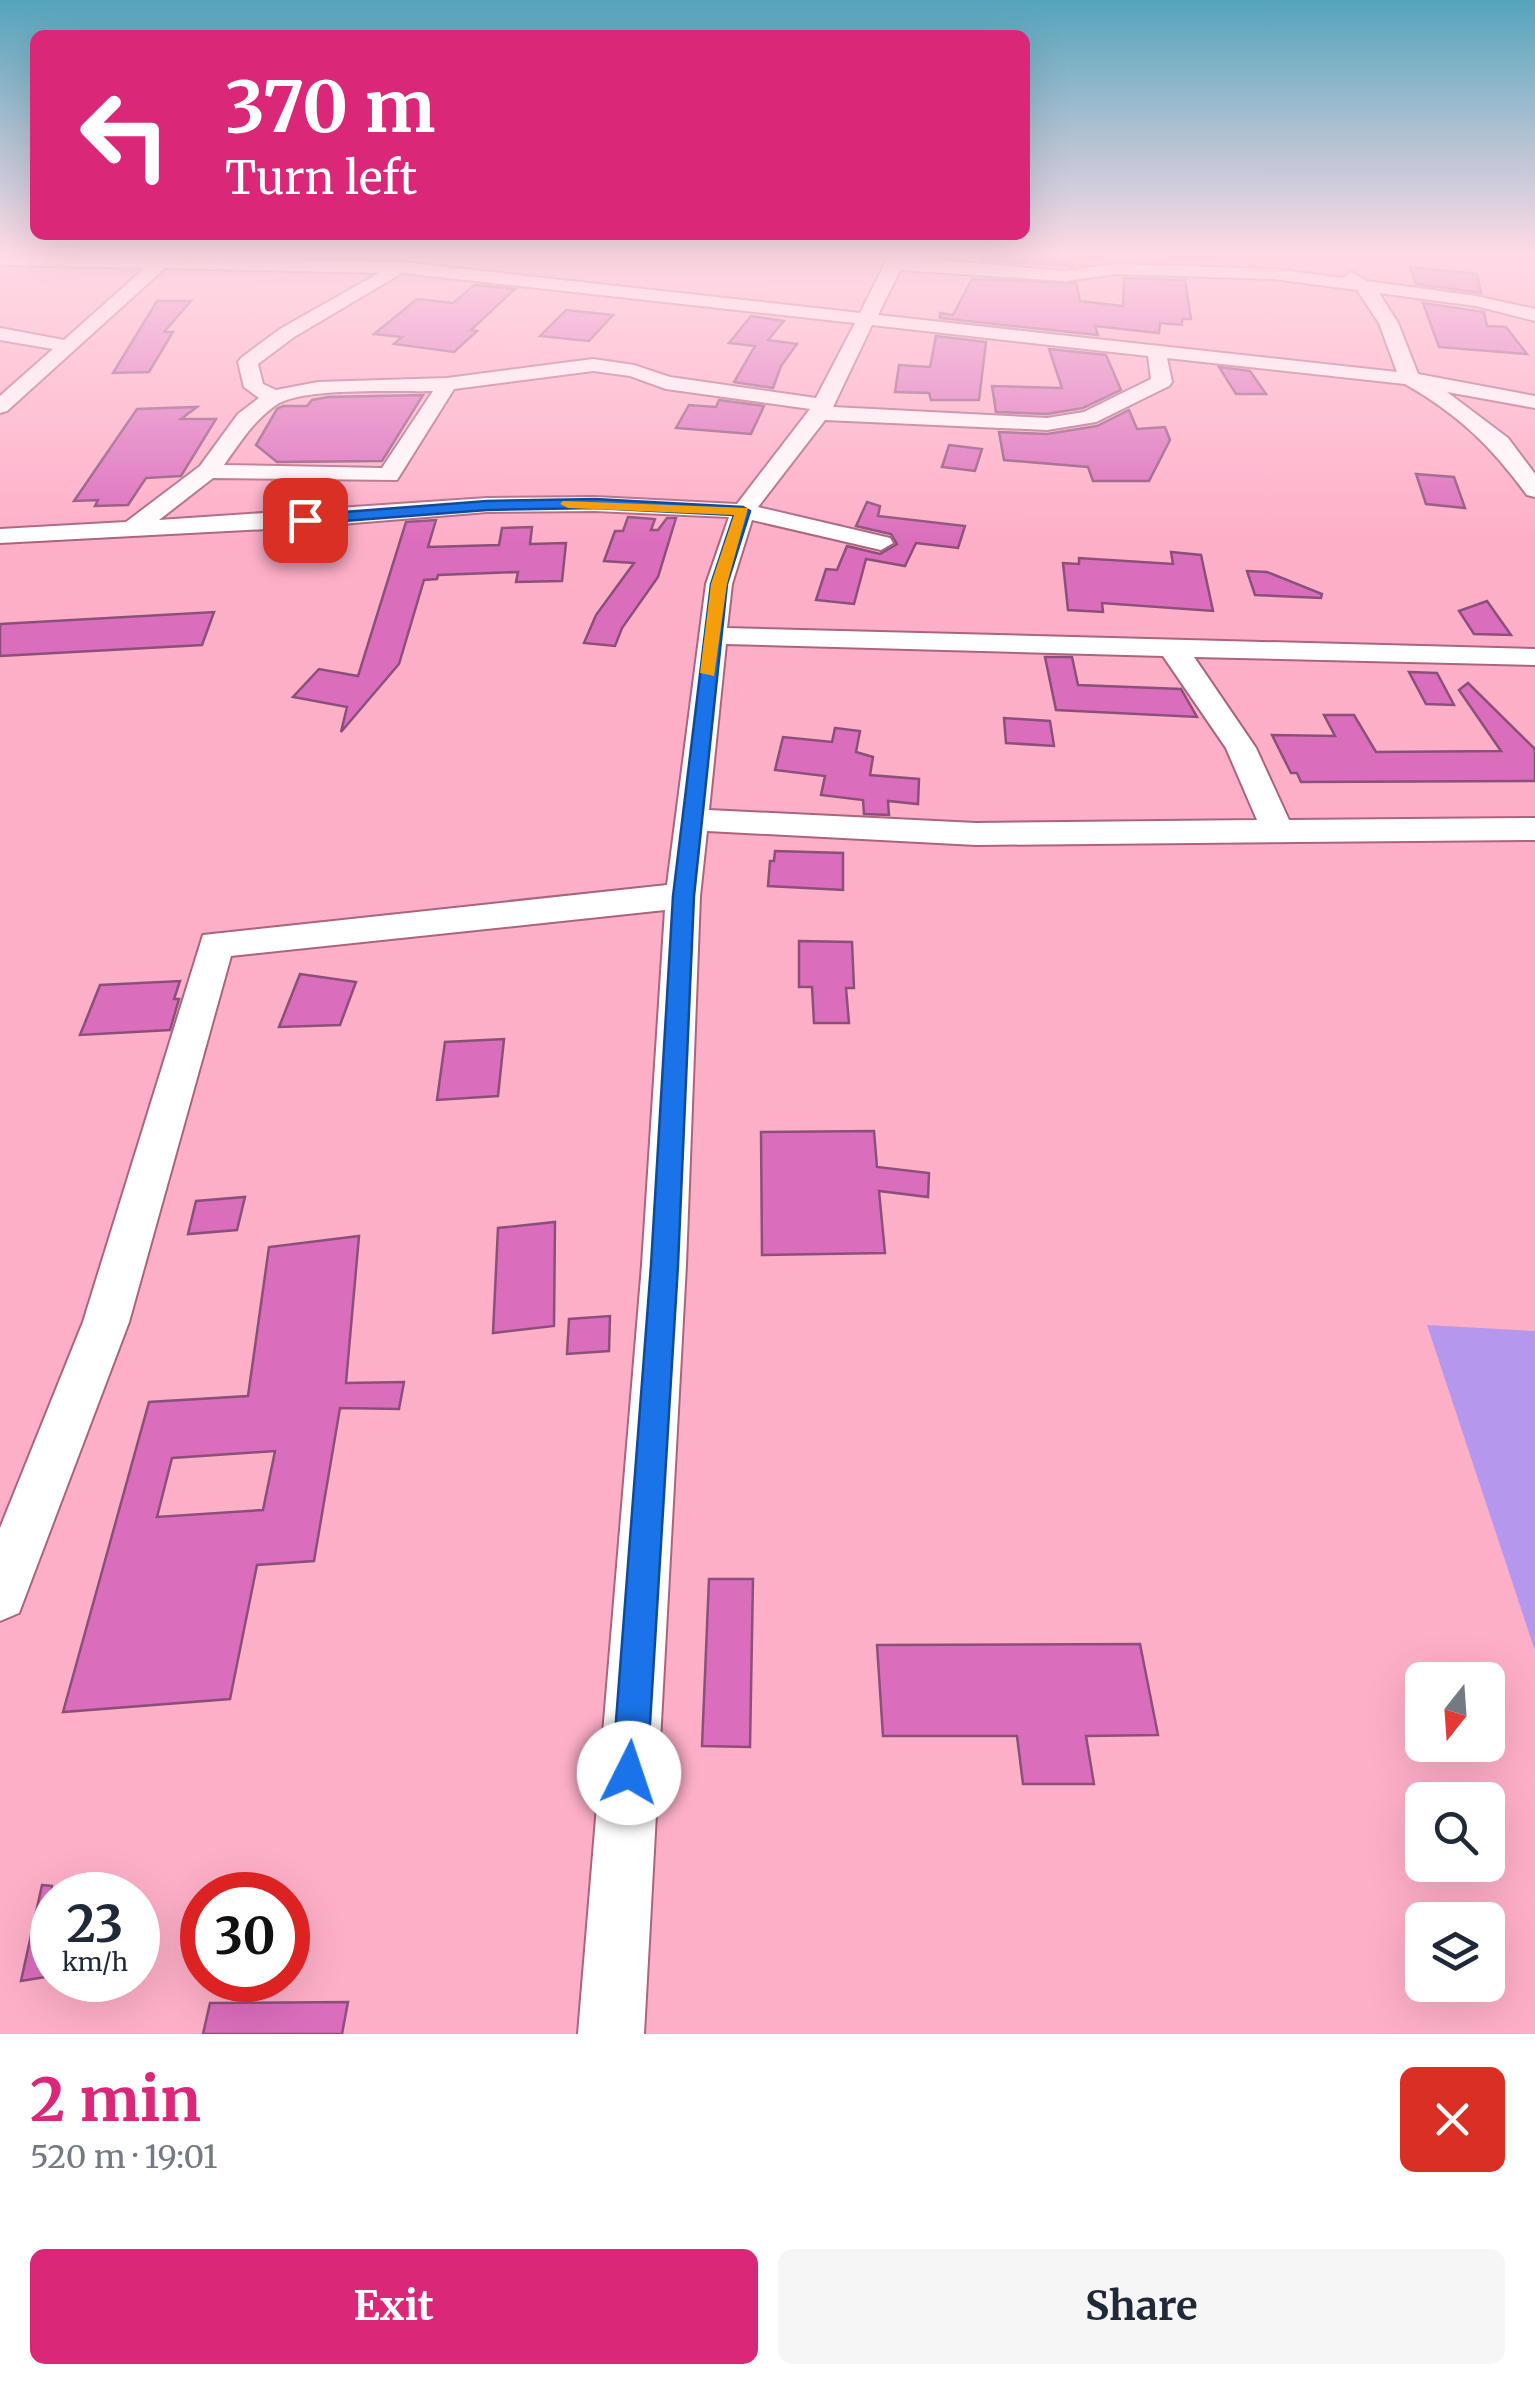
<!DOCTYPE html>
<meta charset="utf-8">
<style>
:root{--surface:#fff;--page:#f6f6f7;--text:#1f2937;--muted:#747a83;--accent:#db2777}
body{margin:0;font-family:Merriweather,serif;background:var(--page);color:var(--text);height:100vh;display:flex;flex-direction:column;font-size:38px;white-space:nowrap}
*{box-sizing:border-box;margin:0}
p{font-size:32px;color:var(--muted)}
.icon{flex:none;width:55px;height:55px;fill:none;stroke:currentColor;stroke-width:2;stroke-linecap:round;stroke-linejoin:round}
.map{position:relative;height:2034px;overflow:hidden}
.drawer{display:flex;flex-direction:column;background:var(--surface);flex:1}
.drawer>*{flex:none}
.guide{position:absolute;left:30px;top:30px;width:1000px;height:210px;border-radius:15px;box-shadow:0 10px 40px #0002;background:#db2777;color:#fff;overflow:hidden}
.needle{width:65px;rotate:197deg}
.controls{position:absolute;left:1405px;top:1662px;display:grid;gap:20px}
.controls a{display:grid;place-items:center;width:100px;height:100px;border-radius:15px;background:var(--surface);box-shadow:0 10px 40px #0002;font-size:50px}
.speed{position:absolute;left:30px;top:1872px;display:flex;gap:20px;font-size:50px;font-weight:700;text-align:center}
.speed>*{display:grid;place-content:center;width:130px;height:130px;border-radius:50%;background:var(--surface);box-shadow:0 10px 40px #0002;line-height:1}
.speed small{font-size:25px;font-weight:400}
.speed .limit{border:15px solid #d22;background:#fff;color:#111}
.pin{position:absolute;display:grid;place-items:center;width:85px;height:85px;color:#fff;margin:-42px;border-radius:20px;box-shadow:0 5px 15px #0006}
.me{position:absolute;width:110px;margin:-55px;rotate:4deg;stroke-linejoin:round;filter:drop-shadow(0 0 8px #0008)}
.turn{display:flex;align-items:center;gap:35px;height:210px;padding:0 30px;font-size:45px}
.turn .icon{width:130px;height:130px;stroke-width:2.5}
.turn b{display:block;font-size:70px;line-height:85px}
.round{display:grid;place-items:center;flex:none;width:105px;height:105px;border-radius:15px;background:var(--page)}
.head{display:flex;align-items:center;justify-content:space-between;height:170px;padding:0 30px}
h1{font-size:60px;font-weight:700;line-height:75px;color:var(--accent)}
.action{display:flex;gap:20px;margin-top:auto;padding:20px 30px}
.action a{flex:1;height:115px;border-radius:15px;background:var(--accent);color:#fff;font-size:40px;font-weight:700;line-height:115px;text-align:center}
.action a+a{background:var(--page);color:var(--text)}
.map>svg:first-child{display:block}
</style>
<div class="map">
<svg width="1535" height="2034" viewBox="0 0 1535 2034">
<rect width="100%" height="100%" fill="#feafc8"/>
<!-- green -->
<path fill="#b598ee" d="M 1427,1325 L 1535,1331 L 1535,1651 Z"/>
<!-- building -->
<g fill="#db6dbd" stroke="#8b507a" stroke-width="2.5" fill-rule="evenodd">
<path d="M 984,256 L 1070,256 L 1072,266 L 982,260 Z"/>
<path d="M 1410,267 L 1477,274 L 1481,293 L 1416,284 Z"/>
<path d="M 1124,278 L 1185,280 L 1191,319 L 1182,319 L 1182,325 L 1160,323 L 1159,333 L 1095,326 L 1098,335 L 940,318 L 940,313 L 953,315 L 972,279 L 1076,283 L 1080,301 L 1123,306 Z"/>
<path d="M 474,285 L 515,289 L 471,330 L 477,331 L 454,352 L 394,344 L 402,337 L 374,334 L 417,299 L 453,303 Z"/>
<path d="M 157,301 L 191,301 L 164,332 L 173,332 L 149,372 L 113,373 Z"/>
<path d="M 1423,303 L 1484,312 L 1487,326 L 1506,327 L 1527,354 L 1439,347 Z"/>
<path d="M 566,310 L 613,315 L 589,341 L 540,336 Z"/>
<path d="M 751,316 L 784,321 L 768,340 L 797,344 L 781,366 L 773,388 L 734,382 L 755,346 L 729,343 Z"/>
<path d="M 936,336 L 986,342 L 979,400 L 931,400 L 929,393 L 895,392 L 899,365 L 930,367 Z"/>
<path d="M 1049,349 L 1106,355 L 1121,390 L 1083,408 L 1047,414 L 996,412 L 992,386 L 1062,388 Z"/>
<path d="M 1219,367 L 1250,371 L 1266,394 L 1236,394 Z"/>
<path d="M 423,395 L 382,461 L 277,462 L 256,445 L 277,409 L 283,406 L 307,406 L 312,400 L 328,397 Z"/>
<path d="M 719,400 L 764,406 L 751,434 L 676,428 L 689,405 L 716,407 Z"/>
<path d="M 197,407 L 181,419 L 216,419 L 181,476 L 146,478 L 128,505 L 95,506 L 98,500 L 74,501 L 137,409 Z"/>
<path d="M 1129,410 L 1137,429 L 1165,427 L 1170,440 L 1149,481 L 1093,481 L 1088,467 L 1004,460 L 999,432 L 1047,434 L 1097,426 Z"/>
<path d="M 949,445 L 982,449 L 975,471 L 942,467 Z"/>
<path d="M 1416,474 L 1454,477 L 1465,508 L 1426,504 Z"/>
<path d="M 867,502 L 880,506 L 878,516 L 965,526 L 958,548 L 916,543 L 905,566 L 866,559 L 854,604 L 816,600 L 826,569 L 837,570 L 847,546 L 880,554 L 897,544 L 891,534 L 856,526 Z"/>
<path d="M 628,517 L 655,519 L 651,530 L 658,530 L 667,518 L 676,518 L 658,577 L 622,628 L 615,646 L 584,643 L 596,615 L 634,563 L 604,561 L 615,531 L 623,531 Z"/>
<path d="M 436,520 L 428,547 L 499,545 L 502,528 L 532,527 L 530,544 L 566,543 L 562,581 L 516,582 L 518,572 L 438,575 L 437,579 L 424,580 L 399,664 L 341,732 L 347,707 L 293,697 L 319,669 L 358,676 L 406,522 Z"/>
<path d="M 1171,552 L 1201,555 L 1213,611 L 1102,603 L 1103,612 L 1068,610 L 1063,563 L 1079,564 L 1079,558 L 1173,564 Z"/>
<path d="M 1247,571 L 1267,572 L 1322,594 L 1321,598 L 1255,595 Z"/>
<path d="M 1487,601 L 1511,635 L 1474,634 L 1459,611 Z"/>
<path d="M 214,612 L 202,645 L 0,656 L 0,624 Z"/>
<path d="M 1045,657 L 1072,657 L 1078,685 L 1181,689 L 1197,717 L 1056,710 Z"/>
<path d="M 1409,672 L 1437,673 L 1454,705 L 1426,704 Z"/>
<path d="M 1468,683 L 1535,749 L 1535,781 L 1301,782 L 1297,773 L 1291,773 L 1272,735 L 1335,736 L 1324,715 L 1354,715 L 1376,752 L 1501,751 L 1459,690 Z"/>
<path d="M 1004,718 L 1050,721 L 1054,746 L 1006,743 Z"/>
<path d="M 835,728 L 860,731 L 856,752 L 873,757 L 870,775 L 919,779 L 918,804 L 888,801 L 889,815 L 864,814 L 863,800 L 821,795 L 825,776 L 775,770 L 783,737 L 832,742 Z"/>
<path d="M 775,851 L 843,853 L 843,890 L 768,886 L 770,861 L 774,861 Z"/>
<path d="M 799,941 L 852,942 L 854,988 L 846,988 L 849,1023 L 814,1023 L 812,987 L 799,987 Z"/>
<path d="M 300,974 L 356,982 L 340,1025 L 279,1027 Z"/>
<path d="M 180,981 L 174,999 L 179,999 L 170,1030 L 80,1035 L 100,985 Z"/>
<path d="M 504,1039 L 498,1096 L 437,1100 L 445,1042 Z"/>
<path d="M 874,1131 L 877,1167 L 929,1173 L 928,1197 L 879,1191 L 885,1253 L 762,1255 L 761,1132 Z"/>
<path d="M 245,1197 L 237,1230 L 188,1234 L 196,1201 Z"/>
<path d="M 555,1222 L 554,1326 L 493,1333 L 498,1228 Z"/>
<path d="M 359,1236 L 346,1383 L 404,1382 L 399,1409 L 340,1408 L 314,1561 L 257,1565 L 230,1699 L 63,1712 L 149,1402 L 248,1396 L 269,1247 ZM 275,1451 L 263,1510 L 157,1517 L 172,1458 Z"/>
<path d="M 610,1316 L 609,1351 L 567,1354 L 569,1319 Z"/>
<path d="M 709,1579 L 753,1579 L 750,1747 L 702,1746 Z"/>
<path d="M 1140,1644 L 1158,1735 L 1086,1736 L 1094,1784 L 1023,1784 L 1017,1736 L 883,1736 L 877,1645 Z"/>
<path d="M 42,1885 L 52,1886 L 52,1976 L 21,1981 Z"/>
<path d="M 348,2002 L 342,2034 L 203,2034 L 210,2003 Z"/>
</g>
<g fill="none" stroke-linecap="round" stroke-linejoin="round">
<!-- minor casing -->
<g stroke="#ac647d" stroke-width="4">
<path id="minor" d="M 0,256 L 401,262 L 860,313 L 889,256 L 1065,271 L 1117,264 L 1274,269 L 1343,278 L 1351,272 L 1367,281 L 1476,296 L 1535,309 L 1535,321 L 1476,306 L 1379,293 L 1398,323 L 1418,374 L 1535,396 L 1535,408 L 1447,392 L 1508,438 L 1535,474 L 1535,497 L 1527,495 C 1491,446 1458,414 1405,384 L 1167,358 L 1172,382 L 1169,386 L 1096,422 L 1047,430 L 825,420 L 758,507 L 890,538 L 893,543 L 881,550 L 752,520 L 732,584 L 727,628 L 1535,649 L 1535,665 L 1194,657 L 1256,748 L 1289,820 L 1535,818 L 1535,840 L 976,845 L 707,831 L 700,896 L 686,1265 L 644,2034 L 578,2034 L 642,1265 L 665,910 L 231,956 L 129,1322 L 19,1613 L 0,1621 L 0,1528 L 83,1322 L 203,935 L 667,885 L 706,584 L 729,517 L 595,511 L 487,512 L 305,527 L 0,543 L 0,529 L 126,522 L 200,466 L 238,414 L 259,398 L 244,387 L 238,362 L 241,358 L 280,329 L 379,273 L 165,268 L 7,411 L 0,413 L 0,396 L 53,349 L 0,340 L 0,328 L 64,340 L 145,268 L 0,265 ZM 900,270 L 1065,281 L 1117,274 L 1274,279 L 1357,290 L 1379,323 L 1397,372 L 878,315 ZM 402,273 L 855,323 L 816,398 L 670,377 L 634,365 L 593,359 L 447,378 L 318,382 L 276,390 L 263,384 L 258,364 L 294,337 ZM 872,325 L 1148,356 L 1151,379 L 1084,412 L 1047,418 L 833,407 ZM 593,371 L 630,376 L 666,389 L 810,409 L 737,504 L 595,497 L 487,498 L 159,520 L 213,478 L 397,480 L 454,389 ZM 433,391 L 382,468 L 224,465 C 240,443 253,421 276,405 C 302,387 398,392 433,391 ZM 726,644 L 1163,656 L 1226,748 L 1257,820 L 976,823 L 709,810 Z"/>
</g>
<!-- minor -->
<use href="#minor" fill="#fff" fill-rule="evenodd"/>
</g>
<!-- sky -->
<linearGradient id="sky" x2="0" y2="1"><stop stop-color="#54a4bc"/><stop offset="0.47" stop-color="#ffdbe6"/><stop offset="1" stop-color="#ffdbe6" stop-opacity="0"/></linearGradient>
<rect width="1535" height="541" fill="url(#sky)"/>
<!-- route -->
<path fill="#1a73e8" stroke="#114b97" stroke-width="2.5" d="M 595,499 L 743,507 L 750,511 L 727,584 L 694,896 L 678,1265 L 647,1773 L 642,1786 L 629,1791 L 617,1786 L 612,1773 L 651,1265 L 673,896 L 711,584 L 734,515 L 595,508 L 487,510 L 305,524 L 298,520 L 305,515 L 487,501 Z"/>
<!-- slow -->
<path fill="#f59e0b" d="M 563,501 L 748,508 L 727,584 L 714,676 L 700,673 L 711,584 L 734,515 L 568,508 L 560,504 Z"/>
</svg>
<div class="controls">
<a><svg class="needle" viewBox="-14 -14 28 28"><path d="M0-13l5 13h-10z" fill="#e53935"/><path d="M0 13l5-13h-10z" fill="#747a83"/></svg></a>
<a><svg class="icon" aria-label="search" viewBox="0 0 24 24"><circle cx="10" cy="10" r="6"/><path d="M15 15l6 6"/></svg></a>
<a><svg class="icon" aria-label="layers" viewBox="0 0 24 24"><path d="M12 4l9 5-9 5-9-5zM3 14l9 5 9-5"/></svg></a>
</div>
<div class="speed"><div>23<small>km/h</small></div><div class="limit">30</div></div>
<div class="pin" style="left:305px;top:520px;background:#d93025"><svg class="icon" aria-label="arrive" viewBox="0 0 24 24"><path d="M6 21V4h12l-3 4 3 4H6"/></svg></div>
<svg class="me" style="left:629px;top:1773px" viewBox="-20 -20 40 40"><circle r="19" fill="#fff"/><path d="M0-13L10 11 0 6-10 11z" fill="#1a73e8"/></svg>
<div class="guide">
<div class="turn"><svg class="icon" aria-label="left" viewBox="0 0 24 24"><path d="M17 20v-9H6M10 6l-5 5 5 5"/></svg><div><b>370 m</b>Turn left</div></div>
</div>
</div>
<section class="drawer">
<div class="head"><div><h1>2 min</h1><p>520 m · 19:01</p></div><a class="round" style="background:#d93025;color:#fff"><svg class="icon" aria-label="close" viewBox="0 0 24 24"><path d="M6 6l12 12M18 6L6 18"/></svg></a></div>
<div class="action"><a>Exit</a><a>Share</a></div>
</section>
